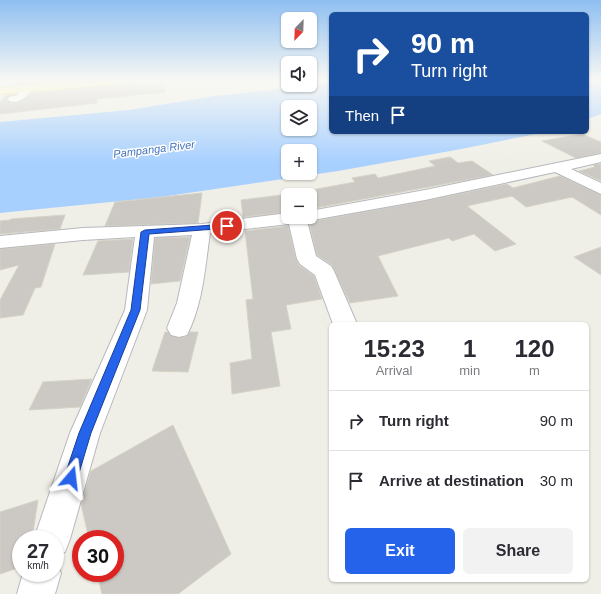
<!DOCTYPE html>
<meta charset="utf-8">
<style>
:root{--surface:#fff;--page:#f2f2f3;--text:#2b2b33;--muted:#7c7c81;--line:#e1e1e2;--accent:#2563eb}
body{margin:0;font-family:Helvetica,sans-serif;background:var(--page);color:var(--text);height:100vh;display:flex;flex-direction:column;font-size:15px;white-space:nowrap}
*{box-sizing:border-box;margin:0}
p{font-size:13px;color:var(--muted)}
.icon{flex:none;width:22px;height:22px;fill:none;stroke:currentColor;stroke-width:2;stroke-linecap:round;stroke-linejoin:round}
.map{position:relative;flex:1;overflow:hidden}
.panel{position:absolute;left:329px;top:322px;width:260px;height:260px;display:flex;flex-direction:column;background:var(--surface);border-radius:6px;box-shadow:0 1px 3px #0004}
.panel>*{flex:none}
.hud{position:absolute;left:329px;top:12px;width:260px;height:122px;border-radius:6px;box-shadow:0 1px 3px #0004;background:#1a4fa0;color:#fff;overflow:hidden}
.needle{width:26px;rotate:203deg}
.controls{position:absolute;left:281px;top:12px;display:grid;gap:8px}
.controls a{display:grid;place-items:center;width:36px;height:36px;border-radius:6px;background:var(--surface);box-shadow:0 1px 3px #0004;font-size:20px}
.speed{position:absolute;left:12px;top:530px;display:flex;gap:8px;font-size:20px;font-weight:700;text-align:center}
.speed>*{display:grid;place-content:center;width:52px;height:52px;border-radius:50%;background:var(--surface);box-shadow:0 1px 3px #0004;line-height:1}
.speed small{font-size:10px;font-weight:400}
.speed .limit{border:6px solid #d22;background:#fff;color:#111}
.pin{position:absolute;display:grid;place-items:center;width:34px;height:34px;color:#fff;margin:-17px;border:2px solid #fff;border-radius:50%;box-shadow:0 1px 4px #0007}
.me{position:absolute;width:44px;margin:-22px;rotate:17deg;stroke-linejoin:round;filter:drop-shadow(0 0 3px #0008)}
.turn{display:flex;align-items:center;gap:14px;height:84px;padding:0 16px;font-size:18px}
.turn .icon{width:52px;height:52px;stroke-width:2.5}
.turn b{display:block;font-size:28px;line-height:34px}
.then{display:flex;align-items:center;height:38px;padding:0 16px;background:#0003;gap:8px;font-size:15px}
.eta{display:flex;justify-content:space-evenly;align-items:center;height:68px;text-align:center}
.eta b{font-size:24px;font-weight:600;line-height:28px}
.cta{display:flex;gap:8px;margin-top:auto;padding:8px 16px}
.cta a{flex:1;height:46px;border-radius:6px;background:var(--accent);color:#fff;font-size:16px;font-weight:600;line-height:46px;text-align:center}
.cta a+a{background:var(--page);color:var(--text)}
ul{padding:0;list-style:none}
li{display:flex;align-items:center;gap:12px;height:60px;padding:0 16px;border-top:1px solid var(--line)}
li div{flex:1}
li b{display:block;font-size:15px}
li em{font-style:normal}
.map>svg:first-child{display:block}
</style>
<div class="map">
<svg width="601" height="594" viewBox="0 0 601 594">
<rect width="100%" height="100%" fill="#f0efe7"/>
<!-- water -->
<g fill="#a8d0ff" fill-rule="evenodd">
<path d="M 587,80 L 601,80 L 601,114 L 587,119 Z"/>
<path d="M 331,83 L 331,132 L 546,132 L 456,150 L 338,171 L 161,197 L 0,213 L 0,122 L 129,110 L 215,96 ZM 288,107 L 310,107 L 310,129 L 288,129 ZM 288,151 L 310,151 L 310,173 L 288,173 Z"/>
</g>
<!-- building -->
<g fill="#ccc9c4" stroke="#d5d2c5">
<path d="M 18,80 L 72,80 L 14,85 Z"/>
<path d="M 133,80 L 164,80 L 165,92 L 97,99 L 97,103 L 0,114 L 0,102 L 6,95 L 13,94 L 9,96 L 7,100 L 9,102 L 16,103 L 24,100 L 31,93 L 127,84 Z"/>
<path d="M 582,134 L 601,142 L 601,153 L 576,158 L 542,141 Z"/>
<path d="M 450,157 L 458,163 L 472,161 L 493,175 L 310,209 L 310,195 L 288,195 L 288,212 L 243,217 L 241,200 L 290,194 L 355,182 L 352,178 L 375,174 L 378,178 L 435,166 L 429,161 Z"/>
<path d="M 601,164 L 601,181 L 579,171 L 595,167 L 593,165 Z"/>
<path d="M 560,176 L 601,195 L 601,215 L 572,197 L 526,207 L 512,196 L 467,206 L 516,244 L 495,251 L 474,234 L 452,241 L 449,238 L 378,256 L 398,296 L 350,303 L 332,265 L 317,255 L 309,222 L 425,201 L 507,184 L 513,188 Z"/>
<path d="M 202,193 L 198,223 L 105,226 L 115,202 Z"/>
<path d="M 65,215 L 60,229 L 0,234 L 0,221 L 10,220 L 11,219 Z"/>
<path d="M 288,226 L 296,260 L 299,265 L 314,276 L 322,299 L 286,305 L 291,329 L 271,332 L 280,386 L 232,394 L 230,363 L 252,359 L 246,300 L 253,299 L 245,231 Z"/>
<path d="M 190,237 L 180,281 L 151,284 L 155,238 Z"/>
<path d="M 133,239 L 129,272 L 83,275 L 98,241 Z"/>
<path d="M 55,244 L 41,287 L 35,288 L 23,315 L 0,318 L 0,300 L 19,265 L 0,270 L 0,249 Z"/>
<path d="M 601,247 L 601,275 L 574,257 Z"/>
<path d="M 165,332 L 168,332 L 171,336 L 179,338 L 187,336 L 190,332 L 198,332 L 188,372 L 152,371 Z"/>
<path d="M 92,379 L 80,407 L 29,410 L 43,382 Z"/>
<path d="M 173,425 L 231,554 L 178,594 L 102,594 L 97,573 L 115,573 L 115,539 L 89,539 L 81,504 L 91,471 Z"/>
<path d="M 38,500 L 32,539 L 21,539 L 21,567 L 0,574 L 0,512 Z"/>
</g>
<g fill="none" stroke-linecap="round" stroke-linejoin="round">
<!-- minor casing -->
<g stroke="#b7b8bd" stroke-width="2">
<g id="minor">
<path d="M 25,86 L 29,87 L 30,92 C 25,99 18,104 9,101 L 8,99 L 9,97 L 17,95 L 21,87 Z"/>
<path d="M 601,154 L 601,162 L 571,169 L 601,183 L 601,194 L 555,172 L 425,200 L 307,221 L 316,256 L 331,266 L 334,271 L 357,324 L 333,324 L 315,275 L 300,264 L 297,259 L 289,224 L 210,233 C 205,267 203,304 187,335 L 179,337 L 171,335 L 167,328 L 177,303 L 192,235 L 154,237 L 147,310 L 100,433 L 70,539 L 65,552 L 55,556 L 55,539 L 34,539 L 70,433 L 125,310 L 135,237 L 83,240 L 0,248 L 0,236 L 83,228 L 202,224 L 288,213 L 288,217 L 310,217 L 310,211 L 425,190 Z"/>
<path d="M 55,560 L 61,573 L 55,594 L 17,594 L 23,573 L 55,573 Z"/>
</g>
</g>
<!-- major casing -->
<g stroke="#f3d85d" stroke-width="2">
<path id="major" d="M 91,80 L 132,80 L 127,83 L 0,94 L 0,88 Z"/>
</g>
<!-- minor -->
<use href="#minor" fill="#fff" fill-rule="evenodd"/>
<!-- major -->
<use href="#major" fill="#fffaad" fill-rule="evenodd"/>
</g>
<!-- sky -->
<linearGradient id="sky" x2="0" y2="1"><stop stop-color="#8ebff1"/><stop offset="0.49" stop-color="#f8f8f4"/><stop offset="1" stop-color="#f8f8f4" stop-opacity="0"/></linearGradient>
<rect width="601" height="163" fill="url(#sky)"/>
<!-- route -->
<path fill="#2563eb" stroke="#184099" d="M 227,224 L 230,226 L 229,228 L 149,234 L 140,310 L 91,433 L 76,483 L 71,485 L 66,483 L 64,478 L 79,433 L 131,310 L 141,232 L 145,230 Z"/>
<g text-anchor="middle" stroke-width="3" stroke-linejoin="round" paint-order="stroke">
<!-- far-water labels -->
<g font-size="11" font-style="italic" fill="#4573bc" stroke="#fff">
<text transform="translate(154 149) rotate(-7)" y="4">Pampanga River</text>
</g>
</g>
</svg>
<div class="controls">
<a><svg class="needle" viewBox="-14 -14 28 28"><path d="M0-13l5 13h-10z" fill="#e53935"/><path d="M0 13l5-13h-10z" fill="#7c7c81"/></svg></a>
<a><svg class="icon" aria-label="sound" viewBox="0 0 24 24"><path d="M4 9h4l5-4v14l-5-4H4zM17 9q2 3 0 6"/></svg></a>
<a><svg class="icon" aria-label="layers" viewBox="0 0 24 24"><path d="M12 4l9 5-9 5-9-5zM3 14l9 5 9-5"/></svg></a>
<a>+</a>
<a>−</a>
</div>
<div class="speed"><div>27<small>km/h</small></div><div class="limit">30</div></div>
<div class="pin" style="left:227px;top:226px;background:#d93025"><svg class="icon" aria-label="arrive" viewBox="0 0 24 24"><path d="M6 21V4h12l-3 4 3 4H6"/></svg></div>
<svg class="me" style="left:71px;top:478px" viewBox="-20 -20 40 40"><path d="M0-17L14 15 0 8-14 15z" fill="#2563eb" stroke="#fff" stroke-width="4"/></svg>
<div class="hud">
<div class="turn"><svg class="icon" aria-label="right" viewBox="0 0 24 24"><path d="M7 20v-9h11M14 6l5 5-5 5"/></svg><div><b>90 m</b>Turn right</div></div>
<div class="then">Then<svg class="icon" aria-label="arrive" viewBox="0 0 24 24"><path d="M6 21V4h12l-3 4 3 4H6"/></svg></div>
</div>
<section class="panel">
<div class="eta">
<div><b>15:23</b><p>Arrival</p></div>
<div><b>1</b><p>min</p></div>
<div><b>120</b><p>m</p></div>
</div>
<ul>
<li><svg class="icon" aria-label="right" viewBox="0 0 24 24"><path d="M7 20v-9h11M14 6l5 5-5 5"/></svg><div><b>Turn right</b></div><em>90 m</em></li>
<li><svg class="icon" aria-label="arrive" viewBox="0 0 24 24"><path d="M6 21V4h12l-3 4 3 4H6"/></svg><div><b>Arrive at destination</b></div><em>30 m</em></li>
</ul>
<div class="cta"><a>Exit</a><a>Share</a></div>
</section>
</div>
